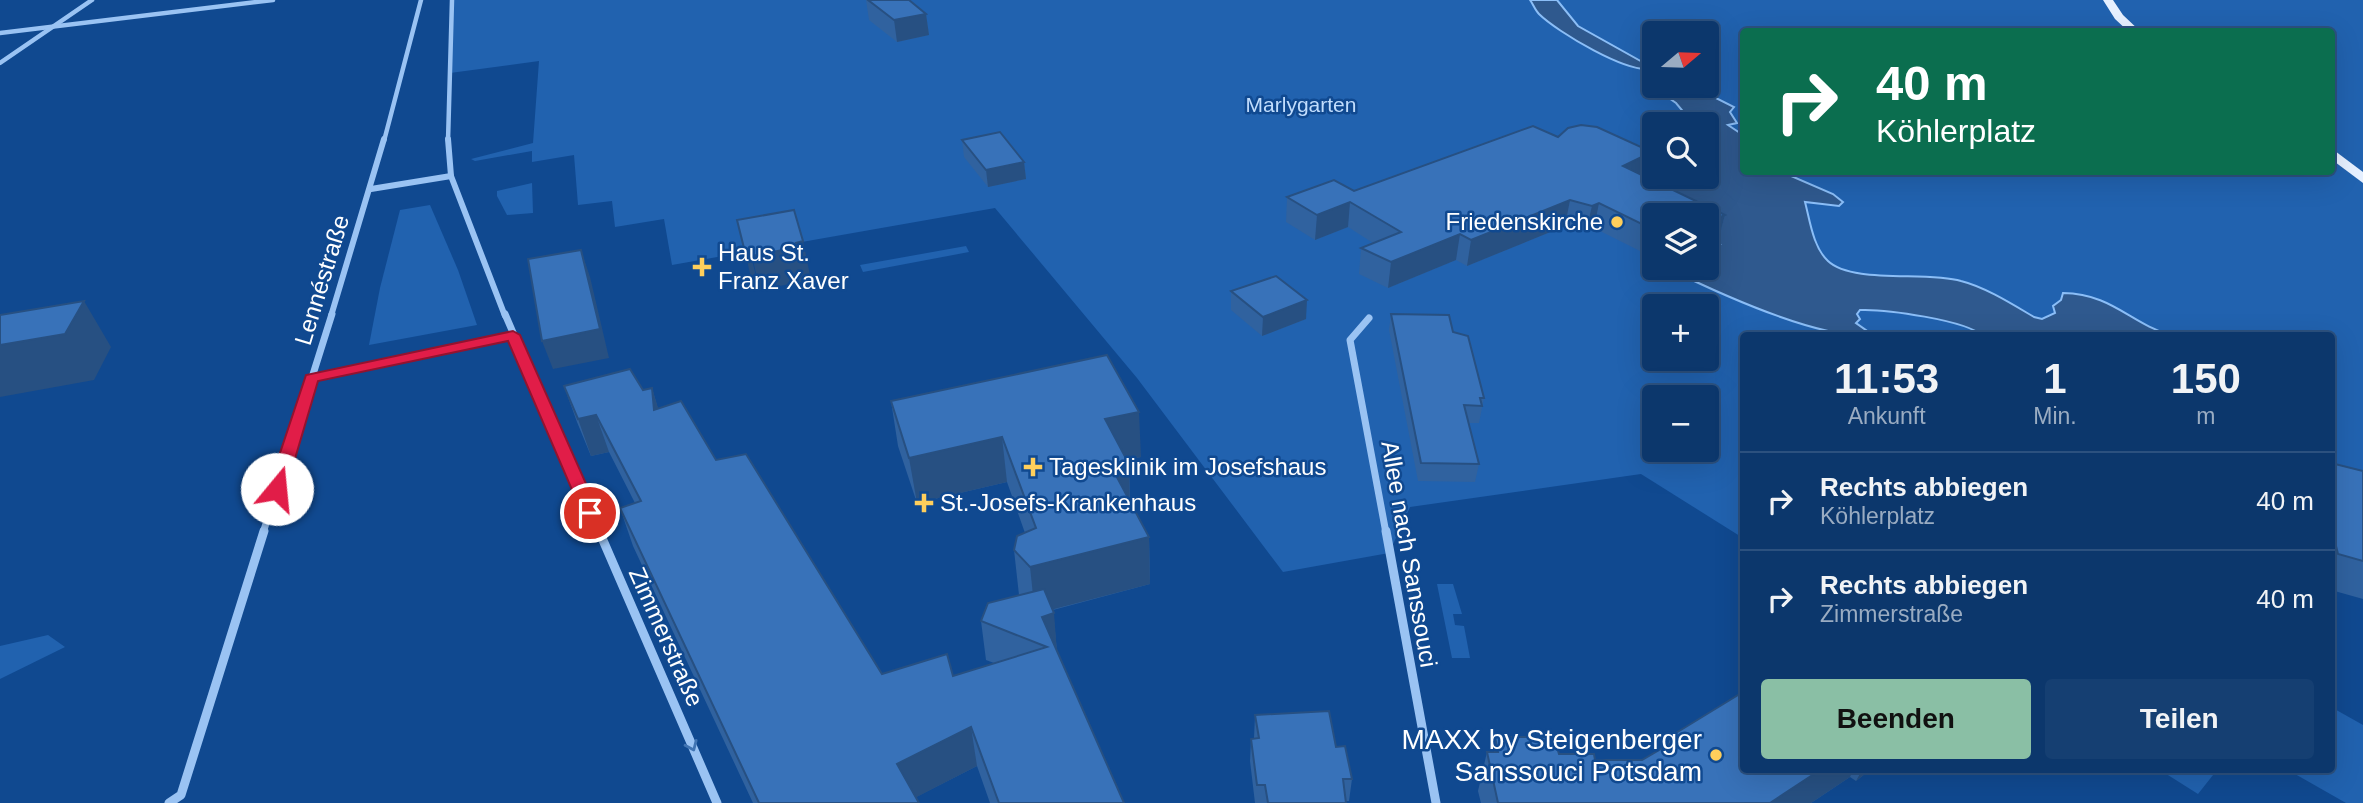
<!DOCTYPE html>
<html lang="de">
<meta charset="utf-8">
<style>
:root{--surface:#0c376c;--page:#153f72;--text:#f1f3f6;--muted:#9aacc2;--line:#2c517f;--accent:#8abfa5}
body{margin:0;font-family:Helvetica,sans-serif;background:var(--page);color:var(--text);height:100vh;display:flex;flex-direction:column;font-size:26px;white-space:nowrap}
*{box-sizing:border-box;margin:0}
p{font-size:23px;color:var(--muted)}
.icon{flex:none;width:38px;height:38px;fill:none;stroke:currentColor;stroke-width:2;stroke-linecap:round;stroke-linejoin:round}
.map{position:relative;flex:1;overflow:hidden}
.panel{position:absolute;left:1740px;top:332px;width:595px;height:441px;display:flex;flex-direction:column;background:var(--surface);border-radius:7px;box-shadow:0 7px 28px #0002,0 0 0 2px var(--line)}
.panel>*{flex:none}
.top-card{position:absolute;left:1740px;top:28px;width:595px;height:147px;border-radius:7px;box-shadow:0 7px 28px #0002,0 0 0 2px var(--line);background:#0b6e4f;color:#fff;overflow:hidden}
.needle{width:46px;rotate:71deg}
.buttons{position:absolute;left:1642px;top:21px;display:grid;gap:14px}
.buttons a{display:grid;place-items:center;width:77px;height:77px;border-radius:7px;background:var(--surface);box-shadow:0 7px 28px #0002,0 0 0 2px var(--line);font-size:35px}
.pin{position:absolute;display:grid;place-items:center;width:60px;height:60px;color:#fff;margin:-30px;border:4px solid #fff;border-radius:50%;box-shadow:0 2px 7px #0007}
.me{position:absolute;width:77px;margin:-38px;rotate:17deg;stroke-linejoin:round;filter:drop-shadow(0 0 5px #0008)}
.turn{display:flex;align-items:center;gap:24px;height:147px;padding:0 21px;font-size:32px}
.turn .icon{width:91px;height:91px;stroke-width:2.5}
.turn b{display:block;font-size:49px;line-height:60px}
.eta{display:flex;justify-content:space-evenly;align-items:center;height:119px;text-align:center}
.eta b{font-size:42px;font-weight:800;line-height:49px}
.action{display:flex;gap:14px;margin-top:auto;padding:14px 21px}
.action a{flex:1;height:80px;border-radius:7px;background:var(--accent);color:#111;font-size:28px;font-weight:800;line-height:80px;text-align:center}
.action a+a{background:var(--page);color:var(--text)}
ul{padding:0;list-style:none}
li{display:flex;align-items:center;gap:21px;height:98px;padding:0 21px;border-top:2px solid var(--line)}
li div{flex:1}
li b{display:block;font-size:26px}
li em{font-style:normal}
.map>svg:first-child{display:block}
</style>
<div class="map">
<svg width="2363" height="803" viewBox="0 0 2363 803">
<rect width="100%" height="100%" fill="#104990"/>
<!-- green -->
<g fill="#2162af" fill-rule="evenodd">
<path d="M 452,0 L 2363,0 L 2363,498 L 2331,489 L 2331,336 L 1743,336 L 1743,538 L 1641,474 L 1410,507 L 1389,553 L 1283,572 L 1137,378 L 995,208 L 672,265 L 664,219 L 615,227 L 612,201 L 578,205 L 574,155 L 532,162 L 532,151 L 475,161 L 471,159 L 533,143 L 539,61 L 450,73 ZM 1743,32 L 2331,32 L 2331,172 L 1743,172 ZM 1654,33 L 1706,33 L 1706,86 L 1654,86 ZM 1654,124 L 1706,124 L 1706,177 L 1654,177 ZM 1654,215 L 1706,215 L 1706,268 L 1654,268 ZM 1654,306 L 1706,306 L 1706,359 L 1654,359 ZM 1654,397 L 1706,397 L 1706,450 L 1654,450 Z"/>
<path d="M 532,183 L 533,213 L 507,215 L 497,196 L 497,191 Z"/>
<path d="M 430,205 L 458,270 L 477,325 L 369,345 L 380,288 L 400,210 Z"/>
<path d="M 966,246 L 969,252 L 863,272 L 860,265 Z"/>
<path d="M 1437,584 L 1453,584 L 1462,614 L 1453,614 L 1455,625 L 1464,626 L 1470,658 L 1452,658 Z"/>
<path d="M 48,635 L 65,647 L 0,679 L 0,646 Z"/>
<path d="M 2331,707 L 2363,725 L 2363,803 L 2346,803 L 2288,770 L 2331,770 Z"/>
<path d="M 2160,770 L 2217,770 L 2198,794 Z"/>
</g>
<!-- water -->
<g fill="#2f598e" stroke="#8bbef7" stroke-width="2">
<path d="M 1530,0 L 1557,0 L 1578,26 L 1653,68 C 1630,76 1556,31 1539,14 C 1535,10 1533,4 1530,0 Z"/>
<path d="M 1678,90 L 1712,96 L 1734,107 L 1730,112 L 1737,123 L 1728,125 L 1743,135 L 1743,172 L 1782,172 L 1833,194 L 1843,202 L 1839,206 L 1805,202 C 1810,221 1813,247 1828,261 C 1852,284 1927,271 1961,281 C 1985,287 2012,304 2034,317 L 2042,319 L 2055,313 L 2053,306 L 2061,300 L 2063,293 C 2113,294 2129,323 2173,336 L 1983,336 C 1966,320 1885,309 1860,310 L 1857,314 L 1860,319 L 1856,323 L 1870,333 L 1867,336 C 1812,336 1718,293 1667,268 L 1706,268 L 1706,244 L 1720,244 L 1706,215 L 1668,215 L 1638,169 L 1654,171 L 1654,177 L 1706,177 L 1706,124 L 1686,124 L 1691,121 L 1676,103 L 1663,94 Z"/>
</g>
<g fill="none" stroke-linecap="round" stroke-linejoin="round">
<!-- minor-far3 -->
<g stroke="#9ac3f3" stroke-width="4.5">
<path d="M 0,33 L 273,0"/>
<path d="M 0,63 L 92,0"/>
<path d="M 384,141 L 421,0"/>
<path d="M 448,141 L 452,0"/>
</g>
<!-- minor-far2 -->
<g stroke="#9ac3f3" stroke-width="6">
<path d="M 448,139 L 451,176 L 505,316"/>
<path d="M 371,189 L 451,176"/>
<path d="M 331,316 L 384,139"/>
</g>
<!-- minor-far1 -->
<g stroke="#9ac3f3" stroke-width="7">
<path d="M 505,314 L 599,533"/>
<path d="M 1369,318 L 1350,340 L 1386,533"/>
<path d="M 312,378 L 513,335"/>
<path d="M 263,533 L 332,314"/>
</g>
<!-- minor -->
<g stroke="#9ac3f3" stroke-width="9">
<path d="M 599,531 L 717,803"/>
<path d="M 1386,531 L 1436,803"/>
<path d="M 169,803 L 181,795 L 264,531"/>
</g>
<!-- primary -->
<g fill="#e6f0ff" fill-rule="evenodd">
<path d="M 2103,0 L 2113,0 L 2123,15 L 2141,32 L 2129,32 L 2115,19 Z"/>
<path d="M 2331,148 L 2363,172 L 2363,183 L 2331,159 Z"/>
</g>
</g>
<!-- wall -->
<g fill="#30629f">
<path d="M 866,0 L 909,0 L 926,14 L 929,35 L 897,42 L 869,20 Z"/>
<path d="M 1581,125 L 1597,127 L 1652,152 L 1646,176 L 1645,177 L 1725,215 L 1718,241 L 1706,246 L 1706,215 L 1654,215 L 1654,258 L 1594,228 L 1586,231 L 1565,226 L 1467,266 L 1456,260 L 1388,288 L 1359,274 L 1361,248 L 1373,243 L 1348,227 L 1315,240 L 1286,222 L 1287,197 L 1334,180 L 1354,191 L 1533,126 L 1558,137 L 1568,128 Z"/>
<path d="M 962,140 L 1024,162 L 1026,179 L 988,187 L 964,157 Z"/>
<path d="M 1231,291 L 1306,319 L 1262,336 L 1231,310 Z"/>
<path d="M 1391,314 L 1453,332 L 1484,398 L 1479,423 L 1468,423 L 1479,464 L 1475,482 L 1418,481 L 1389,330 Z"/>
<path d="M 564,386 L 643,390 L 652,388 L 658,409 L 716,460 L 882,674 L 953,676 L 994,663 L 986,660 L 981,621 L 1019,595 L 1014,550 L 1025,533 L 1007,482 L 917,503 L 898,446 L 891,401 L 1141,457 L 1127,460 L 1129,464 L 1130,501 L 1149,537 L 1150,584 L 1053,610 L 1057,652 L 1124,803 L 990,803 L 977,766 L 916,797 L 919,803 L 753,803 L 633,546 L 620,508 L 635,503 L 609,452 L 591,456 L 577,422 Z"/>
<path d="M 2331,463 L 2363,471 L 2363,599 L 2331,590 Z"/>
<path d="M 1255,715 L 1336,747 L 1352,779 L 1349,801 L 1346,801 L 1346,803 L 1255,803 L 1250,761 L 1251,739 L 1254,738 Z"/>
<path d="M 1671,736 L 1743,770 L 1870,770 L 1856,781 L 1850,777 L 1811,803 L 1481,803 L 1478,791 L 1487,752 L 1491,752 L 1495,737 L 1559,754 L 1595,760 L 1642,760 L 1668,745 Z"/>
</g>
<!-- shaded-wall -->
<g fill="#275082">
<path d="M 926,14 L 929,35 L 897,42 L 894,20 Z"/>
<path d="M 1652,152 L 1646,176 L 1618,191 L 1623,166 Z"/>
<path d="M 1024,162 L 1026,179 L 988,187 L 986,170 Z"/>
<path d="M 1570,200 L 1565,226 L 1467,266 L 1471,240 Z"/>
<path d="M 1350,202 L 1348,227 L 1315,240 L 1317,215 Z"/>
<path d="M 1599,203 L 1594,228 L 1586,231 L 1592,206 Z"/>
<path d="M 1725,215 L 1718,241 L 1706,246 L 1706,223 Z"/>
<path d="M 1460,234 L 1456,260 L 1388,288 L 1391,262 Z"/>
<path d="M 803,241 L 810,275 L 804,276 L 805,281 L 760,290 L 752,256 Z"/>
<path d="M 581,250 L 590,277 L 609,358 L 553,369 L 542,341 Z"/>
<path d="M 750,251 L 758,285 L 753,286 L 745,252 Z"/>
<path d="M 1307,300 L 1306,319 L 1262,336 L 1263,317 Z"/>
<path d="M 84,301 L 111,347 L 94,380 L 0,397 L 0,345 Z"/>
<path d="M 652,388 L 663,424 L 654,410 Z"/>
<path d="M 1139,412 L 1141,457 L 1107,464 L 1105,419 Z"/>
<path d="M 596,415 L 609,452 L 591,456 L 578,419 Z"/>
<path d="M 1002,437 L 1007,482 L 917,503 L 909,458 Z"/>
<path d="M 1129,464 L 1130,509 L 1112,468 Z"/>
<path d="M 1149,537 L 1150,584 L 1035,614 L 1030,567 Z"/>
<path d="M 1054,613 L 1057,652 L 1042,617 Z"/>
<path d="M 971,727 L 977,766 L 905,803 L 897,764 Z"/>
<path d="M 1820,770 L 1853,770 L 1850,777 L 1811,803 L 1770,803 Z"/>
<path d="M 1862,770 L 1870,770 L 1856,781 Z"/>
</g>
<!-- building -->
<g fill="#3872b9" stroke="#275082" stroke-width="2">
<path d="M 868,0 L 909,0 L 926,14 L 894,20 Z"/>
<path d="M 1581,125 L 1597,127 L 1652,152 L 1623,166 L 1725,215 L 1706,223 L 1706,215 L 1654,215 L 1654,230 L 1599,203 L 1592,206 L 1570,200 L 1471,240 L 1460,234 L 1391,262 L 1361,248 L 1401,232 L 1350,202 L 1317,215 L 1287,197 L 1334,180 L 1354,191 L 1533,126 L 1558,137 L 1568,128 Z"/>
<path d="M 1000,132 L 1024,162 L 986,170 L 962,140 Z"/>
<path d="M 794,210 L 803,241 L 796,243 L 798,247 L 752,256 L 750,251 L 745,252 L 737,220 Z"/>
<path d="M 581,250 L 600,329 L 542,341 L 528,259 Z"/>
<path d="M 1276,276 L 1307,300 L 1263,317 L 1231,291 Z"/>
<path d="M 84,301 L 65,334 L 0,345 L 0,315 Z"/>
<path d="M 1391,314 L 1449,315 L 1453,332 L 1468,336 L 1484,398 L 1480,398 L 1482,406 L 1464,405 L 1479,464 L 1421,463 Z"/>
<path d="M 1107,355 L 1139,412 L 1105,419 L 1129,464 L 1112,468 L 1149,537 L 1030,567 L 1014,550 L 1017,536 L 1036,528 L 1002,437 L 909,458 L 891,401 Z"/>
<path d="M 630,369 L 643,390 L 652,388 L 654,410 L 681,401 L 716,460 L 746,454 L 882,674 L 947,654 L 953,676 L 1047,647 L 981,621 L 988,603 L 1044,589 L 1054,613 L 1042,617 L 1124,803 L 999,803 L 971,727 L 897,764 L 919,803 L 759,803 L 620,508 L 641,501 L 596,415 L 578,419 L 564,386 Z"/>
<path d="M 2331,463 L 2363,471 L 2363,561 L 2338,554 L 2331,526 Z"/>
<path d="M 1743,692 L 1743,770 L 1820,770 L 1770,803 L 1498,803 L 1487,752 L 1498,752 L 1495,737 L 1554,737 L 1559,754 L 1594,754 L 1595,760 L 1642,760 L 1676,740 L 1671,736 Z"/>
<path d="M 1329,711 L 1336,747 L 1345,746 L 1352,779 L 1343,779 L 1346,803 L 1268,803 L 1265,785 L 1257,785 L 1251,739 L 1259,738 L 1255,715 Z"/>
</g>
<!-- one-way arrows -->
<defs><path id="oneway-chevron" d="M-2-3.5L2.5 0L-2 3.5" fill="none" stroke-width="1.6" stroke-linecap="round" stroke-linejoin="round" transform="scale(1.75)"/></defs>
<use stroke="#4074b3" href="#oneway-chevron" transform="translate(692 746) rotate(66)"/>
<!-- route -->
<path fill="#e11d48" stroke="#92132f" stroke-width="2" d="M 513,331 L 520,335 L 599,513 L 597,517 L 590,519 L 582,513 L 508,341 L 318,381 L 286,489 L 283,494 L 271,494 L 268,489 L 306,375 Z"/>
<!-- markers -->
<g fill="#ffcf5c" stroke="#104990" stroke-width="2.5">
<circle cx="1617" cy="222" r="7"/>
<path d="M698.5 256.5h7v7h7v7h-7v7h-7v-7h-7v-7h7z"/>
<path d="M1029.5 456.5h7v7h7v7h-7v7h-7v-7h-7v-7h7z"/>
<path d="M920.5 492.5h7v7h7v7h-7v7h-7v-7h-7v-7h7z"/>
<circle cx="1716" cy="755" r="7"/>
</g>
<g text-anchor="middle" stroke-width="5" stroke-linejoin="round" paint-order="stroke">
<!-- far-park labels -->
<g font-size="21" fill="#c1ddfd" stroke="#104990">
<text x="1301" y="112">Marlygarten</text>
</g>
<!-- poi labels -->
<g font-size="24" fill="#fff" stroke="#104990" text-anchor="start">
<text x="1603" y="230" text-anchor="end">Friedenskirche</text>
<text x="718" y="261">Haus St.<tspan x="718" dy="28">Franz Xaver</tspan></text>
<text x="1049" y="475">Tagesklinik im Josefshaus</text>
<text x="940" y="511">St.-Josefs-Krankenhaus</text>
</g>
<!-- street labels -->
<g font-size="24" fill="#fff" stroke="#104990">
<text transform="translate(322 280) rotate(-73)" y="8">Lennéstraße</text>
<text transform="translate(1409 554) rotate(80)" y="8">Allee nach Sanssouci</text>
<text transform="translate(666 637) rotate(66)" y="8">Zimmerstraße</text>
</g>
<!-- near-poi labels -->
<g font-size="28" fill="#fff" stroke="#104990" text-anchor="end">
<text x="1702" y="749">MAXX by Steigenberger<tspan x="1702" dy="32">Sanssouci Potsdam</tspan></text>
</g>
</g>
</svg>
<div class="buttons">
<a><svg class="needle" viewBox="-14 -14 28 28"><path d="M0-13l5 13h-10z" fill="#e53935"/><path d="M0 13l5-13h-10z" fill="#9aacc2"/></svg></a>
<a><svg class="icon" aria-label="search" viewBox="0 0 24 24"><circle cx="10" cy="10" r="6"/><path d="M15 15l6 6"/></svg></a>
<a><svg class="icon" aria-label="layers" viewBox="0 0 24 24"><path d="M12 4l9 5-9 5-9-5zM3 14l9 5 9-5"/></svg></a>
<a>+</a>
<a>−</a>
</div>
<div class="pin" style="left:590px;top:513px;background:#d93025"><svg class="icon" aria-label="arrive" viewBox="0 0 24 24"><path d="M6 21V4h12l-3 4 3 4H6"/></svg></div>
<svg class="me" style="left:277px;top:489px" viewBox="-20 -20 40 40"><circle r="19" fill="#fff"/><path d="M0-13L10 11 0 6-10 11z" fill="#e11d48"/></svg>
<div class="top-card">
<div class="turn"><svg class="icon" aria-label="right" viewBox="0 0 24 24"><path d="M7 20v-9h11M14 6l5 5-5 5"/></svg><div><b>40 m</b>Köhlerplatz</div></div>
</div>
<section class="panel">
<div class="eta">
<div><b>11:53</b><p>Ankunft</p></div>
<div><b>1</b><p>Min.</p></div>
<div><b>150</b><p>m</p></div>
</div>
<ul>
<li><svg class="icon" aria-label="right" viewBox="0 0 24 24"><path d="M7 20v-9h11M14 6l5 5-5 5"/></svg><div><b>Rechts abbiegen</b><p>Köhlerplatz</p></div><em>40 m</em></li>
<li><svg class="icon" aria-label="right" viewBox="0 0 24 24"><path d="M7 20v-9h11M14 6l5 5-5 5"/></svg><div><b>Rechts abbiegen</b><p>Zimmerstraße</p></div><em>40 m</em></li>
</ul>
<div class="action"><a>Beenden</a><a>Teilen</a></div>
</section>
</div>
